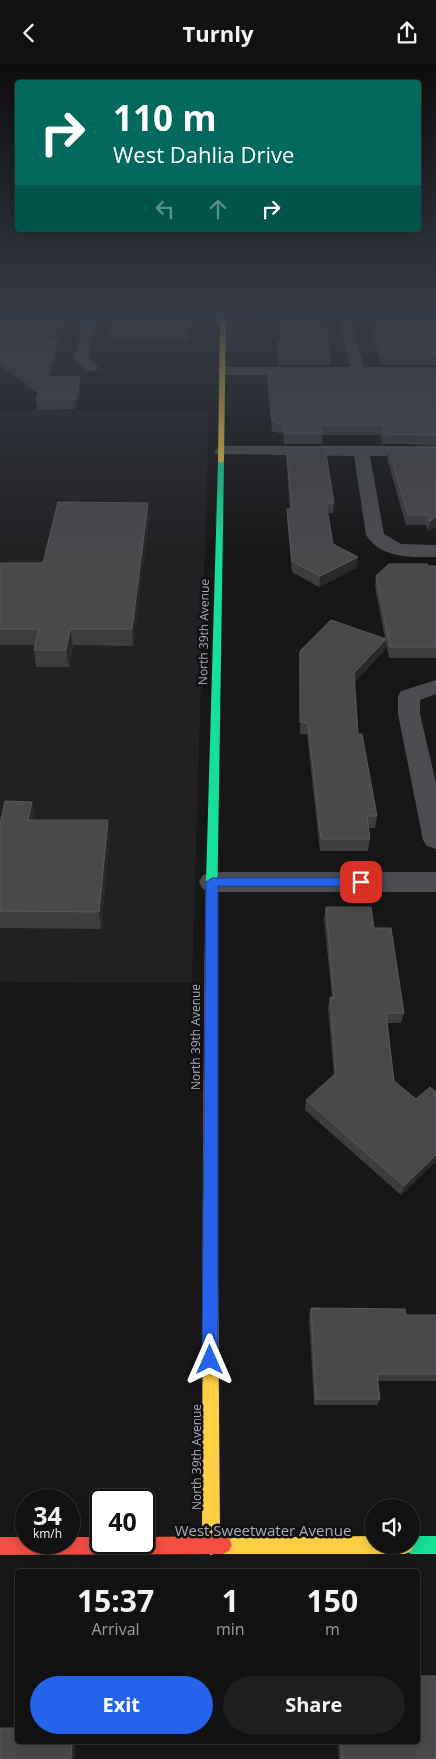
<!DOCTYPE html>
<style>
:root{--surface:#111;--page:#1e1f1f;--text:#f1f3f6;--muted:#9c9d9f;--line:#303131;--accent:#2563eb}
body{margin:0;font-family:"Open Sans",sans-serif;background:var(--page);color:var(--text);height:100vh;display:flex;flex-direction:column;font-size:19px;white-space:nowrap}
*{box-sizing:border-box;margin:0}
p{font-size:16px;color:var(--muted)}
.icon{flex:none;width:28px;height:28px;fill:none;stroke:currentColor;stroke-width:2;stroke-linecap:round;stroke-linejoin:round}
.map{position:relative;flex:1;overflow:hidden}
.panel{position:absolute;left:15px;top:1504px;width:405px;height:175px;display:flex;flex-direction:column;background:var(--surface);border-radius:5px;box-shadow:0 2px 12px #0003,0 0 0 1px var(--line)}
.panel>*{flex:none}
.guide{position:absolute;left:15px;top:15px;width:406px;height:152px;border-radius:5px;box-shadow:0 2px 12px #0003,0 0 0 1px var(--line);background:#00695c;color:#fff;overflow:hidden}
.fabs{position:absolute;left:365px;top:1434px;display:grid;gap:10px}
.fabs a{display:grid;place-items:center;width:55px;height:55px;border-radius:50%;background:var(--surface);box-shadow:0 2px 12px #0003,0 0 0 1px var(--line);font-size:25px}
.speed{position:absolute;left:15px;top:1424px;display:flex;gap:10px;font-size:25px;font-weight:700;text-align:center}
.speed>*{display:grid;place-content:center;width:65px;height:65px;border-radius:50%;background:var(--surface);box-shadow:0 2px 12px #0003,0 0 0 1px var(--line);line-height:1}
.speed small{font-size:12px;font-weight:400}
.speed .limit{border:2px solid #111;border-radius:8px;background:#fff;color:#111}
.pin{position:absolute;display:grid;place-items:center;width:42px;height:42px;color:#fff;margin:-21px;border-radius:10px;box-shadow:0 2px 8px #0006}
.me{position:absolute;width:55px;margin:-28px;rotate:0deg;stroke-linejoin:round;filter:drop-shadow(0 0 4px #0008)}
.turn{display:flex;align-items:center;gap:18px;height:105px;padding:0 15px;font-size:22px}
.turn .icon{width:65px;height:65px;stroke-width:2.5}
.turn b{display:block;font-size:35px;line-height:42px}
.lanes{display:flex;align-items:center;height:48px;padding:0 15px;background:#0003;justify-content:center;gap:25px;direction:ltr}
.lanes .off{opacity:.35}
.eta{display:flex;justify-content:space-evenly;align-items:center;height:85px;text-align:center}
.eta b{font-size:30px;font-weight:700;line-height:35px}
.action{display:flex;gap:10px;margin-top:auto;padding:10px 15px}
.action a{flex:1;height:58px;border-radius:30px;background:var(--accent);color:#fff;font-size:20px;font-weight:700;line-height:58px;text-align:center}
.action a+a{background:var(--page);color:var(--text)}
header{display:flex;justify-content:space-between;align-items:center;height:65px;padding:0 15px;background:var(--surface);font-size:22px;font-weight:700}
.map>svg:first-child{display:block}
</style>
<header><svg class="icon" aria-label="back" viewBox="0 0 24 24"><path d="M15 5l-7 7 7 7"/></svg>Turnly<svg class="icon" aria-label="share" viewBox="0 0 24 24"><path d="M12 15V3M7 8l5-5 5 5M5 13v7h14v-7"/></svg></header>
<div class="map">
<svg width="436" height="1694" viewBox="0 0 436 1694">
<rect width="100%" height="100%" fill="#171717"/>
<!-- built -->
<path fill="#212123" d="M 0,345 L 209,345 L 192,918 L 0,917 Z"/>
<g fill="none" stroke-linecap="round" stroke-linejoin="round">
<!-- street -->
<g fill="#4b4c50" fill-rule="evenodd">
<path d="M 0,252 L 224,252 L 230,256 L 223,260 L 96,260 L 88,293 L 99,303 L 92,307 L 87,306 L 74,294 L 83,260 L 0,260 Z"/>
<path d="M 338,252 L 351,252 L 364,302 L 436,302 L 436,310 L 223,310 L 216,306 L 223,302 L 350,302 Z"/>
<path d="M 222,381 L 436,381 L 436,391 L 370,391 L 384,469 L 401,479 L 436,480 L 436,492 C 410,492 382,494 366,470 L 354,391 L 216,389 L 214,386 Z"/>
<path d="M 436,615 L 436,629 L 420,635 L 420,649 L 436,718 L 436,784 L 427,781 L 423,775 L 398,649 L 398,631 L 401,626 Z"/>
<path d="M 212,807 L 436,807 L 436,827 L 212,827 L 203,824 L 199,817 L 203,810 Z"/>
</g>
<!-- fast -->
<g fill="#16e098" fill-rule="evenodd">
<path d="M 221,394 L 224,396 L 217,852 L 215,855 L 207,855 L 205,852 L 218,396 Z"/>
<path d="M 411,1471 L 436,1471 L 436,1489 L 411,1489 L 405,1486 L 402,1480 L 411,1480 Z"/>
</g>
<!-- slow -->
<g fill="#ffcf43" fill-rule="evenodd">
<path d="M 220,252 L 226,252 L 224,396 L 221,398 L 218,396 Z"/>
<path d="M 210,1074 L 215,1076 L 217,1080 L 220,1473 L 374,1471 L 374,1480 L 411,1480 L 411,1474 L 414,1480 L 411,1486 L 405,1489 L 223,1489 L 218,1487 L 211,1490 L 205,1487 L 202,1481 L 203,1080 L 205,1076 Z"/>
</g>
<!-- jam -->
<g fill="#f24e42" fill-rule="evenodd">
<path d="M 211,848 L 215,849 L 217,852 L 217,1080 L 215,1084 L 210,1086 L 205,1084 L 203,1080 L 205,852 L 207,849 Z"/>
<path d="M 223,1471 L 229,1474 L 232,1480 L 229,1486 L 223,1489 L 0,1490 L 0,1472 L 26,1472 L 26,1478 L 69,1478 L 69,1472 L 101,1472 L 101,1478 L 144,1478 L 144,1472 Z"/>
</g>
</g>
<!-- wall -->
<g fill="#3d3d3f">
<path d="M 277,252 L 323,252 L 331,291 L 330,300 L 279,300 L 277,286 L 278,276 L 280,276 Z"/>
<path d="M 367,252 L 436,252 L 436,300 L 381,300 Z"/>
<path d="M 0,253 L 64,253 L 65,262 L 61,276 L 57,277 L 58,285 L 51,312 L 81,322 L 76,344 L 37,345 L 36,335 L 38,329 L 0,301 Z"/>
<path d="M 189,253 L 189,276 L 111,275 L 110,266 Z"/>
<path d="M 281,303 L 334,308 L 384,308 L 385,303 L 436,303 L 436,380 L 383,379 L 380,370 L 323,370 L 322,379 L 284,379 L 283,369 L 272,366 L 267,317 L 268,308 L 280,308 Z"/>
<path d="M 286,382 L 334,438 L 333,448 L 328,448 L 333,479 L 358,492 L 356,503 L 319,522 L 292,507 L 287,454 L 287,444 L 290,444 L 286,392 Z"/>
<path d="M 388,383 L 436,462 L 428,466 L 426,460 L 406,460 L 387,393 Z"/>
<path d="M 149,453 L 133,581 L 73,580 L 69,602 L 36,602 L 34,585 L 35,580 L 0,580 L 0,498 L 43,498 Z"/>
<path d="M 428,501 L 436,501 L 436,593 L 389,593 L 386,578 L 385,585 L 354,617 L 358,669 L 377,751 L 375,763 L 368,763 L 370,774 L 368,786 L 320,786 L 307,669 L 300,669 L 299,597 L 300,586 L 385,573 L 375,522 L 376,511 Z"/>
<path d="M 32,737 L 35,753 L 34,755 L 110,772 L 101,864 L 0,863 L 0,759 Z"/>
<path d="M 326,842 L 374,863 L 404,948 L 401,958 L 387,958 L 394,1016 L 416,1034 L 436,1027 L 436,1096 L 401,1130 L 305,1045 L 306,1035 L 334,1010 L 328,943 L 330,932 L 332,933 L 324,853 Z"/>
<path d="M 311,1243 L 406,1250 L 436,1250 L 436,1316 L 378,1316 L 380,1334 L 377,1340 L 314,1340 L 309,1251 Z"/>
<path d="M 338,1676 L 418,1676 L 436,1694 L 339,1694 Z"/>
</g>
<!-- shaded-wall -->
<g fill="#29292a">
<path d="M 64,253 L 65,262 L 61,276 L 57,277 L 58,285 L 48,322 L 33,270 Z"/>
<path d="M 80,312 L 81,322 L 76,344 L 75,335 Z"/>
<path d="M 148,438 L 149,453 L 133,581 L 132,564 Z"/>
<path d="M 436,452 L 436,462 L 428,466 L 430,456 Z"/>
<path d="M 358,492 L 356,503 L 319,522 L 320,511 Z"/>
<path d="M 70,564 L 73,580 L 69,602 L 66,585 Z"/>
<path d="M 386,574 L 385,585 L 353,619 L 354,608 Z"/>
<path d="M 32,737 L 35,753 L 31,772 L 28,755 Z"/>
<path d="M 108,755 L 110,772 L 101,864 L 99,847 Z"/>
<path d="M 436,1090 L 436,1096 L 401,1130 L 404,1121 Z"/>
<path d="M 72,1676 L 76,1676 L 74,1694 L 71,1694 Z"/>
</g>
<!-- building -->
<g fill="#49494c" stroke="#58595d">
<path d="M 279,252 L 323,252 L 331,291 L 279,291 L 278,276 L 282,276 Z"/>
<path d="M 371,252 L 436,252 L 436,291 L 382,291 Z"/>
<path d="M 0,253 L 64,253 L 60,268 L 33,270 L 57,276 L 47,312 L 80,312 L 75,335 L 36,335 L 40,322 L 0,293 L 0,277 L 21,270 L 0,270 Z"/>
<path d="M 112,253 L 189,253 L 189,268 L 110,266 Z"/>
<path d="M 281,303 L 333,303 L 334,308 L 387,308 L 385,303 L 436,303 L 436,370 L 384,369 L 382,360 L 321,360 L 323,369 L 285,369 L 284,360 L 272,356 L 268,308 L 281,308 Z"/>
<path d="M 286,382 L 325,382 L 334,438 L 326,438 L 333,479 L 358,492 L 320,511 L 292,496 L 287,444 L 292,444 Z"/>
<path d="M 388,383 L 436,383 L 436,452 L 430,456 L 428,450 L 408,450 Z"/>
<path d="M 58,437 L 148,438 L 132,564 L 70,564 L 66,585 L 34,585 L 39,564 L 0,564 L 0,498 L 43,498 Z"/>
<path d="M 389,499 L 427,499 L 428,501 L 436,501 L 436,582 L 390,582 L 376,511 Z"/>
<path d="M 331,555 L 386,574 L 354,608 L 358,669 L 362,669 L 377,751 L 367,751 L 370,774 L 321,774 L 308,658 L 300,657 L 300,586 Z"/>
<path d="M 5,736 L 32,737 L 28,755 L 108,755 L 99,847 L 0,846 L 0,759 Z"/>
<path d="M 326,842 L 371,842 L 374,863 L 391,863 L 404,948 L 386,948 L 394,1016 L 416,1034 L 430,1022 L 436,1027 L 436,1090 L 404,1121 L 306,1035 L 336,1008 L 330,932 L 334,933 Z"/>
<path d="M 311,1243 L 405,1244 L 406,1250 L 436,1250 L 436,1309 L 377,1309 L 380,1334 L 316,1334 Z"/>
<path d="M 418,1611 L 436,1611 L 436,1694 L 342,1694 L 341,1676 L 418,1676 Z"/>
<path d="M 0,1663 L 18,1663 L 18,1676 L 72,1676 L 71,1694 L 0,1694 Z"/>
</g>
<!-- sky -->
<linearGradient id="sky" x2="0" y2="1"><stop stop-color="#0d0d0d"/><stop offset="0.51" stop-color="#363c47"/><stop offset="1" stop-color="#363c47" stop-opacity="0"/></linearGradient>
<rect width="436" height="490" fill="url(#sky)"/>
<!-- route -->
<path fill="#2563eb" stroke="#184099" d="M 212,813 L 361,813 L 366,817 L 361,821 L 218,821 L 218,1295 L 216,1300 L 210,1303 L 205,1300 L 202,1295 L 206,817 Z"/>
<g text-anchor="middle" stroke-width="5" stroke-linejoin="round" paint-order="stroke">
<!-- street labels -->
<g font-size="12" fill="#a8adb8" stroke="#111113">
<text transform="translate(204 567) rotate(-89)" y="4">North 39th Avenue</text>
<text transform="translate(196 972) rotate(-90)" y="4">North 39th Avenue</text>
<text transform="translate(197 1392) rotate(-90)" y="4">North 39th Avenue</text>
</g>
<!-- near-street labels -->
<g font-size="15" fill="#a8adb8" stroke="#111113">
<text x="263" y="1471">West Sweetwater Avenue</text>
</g>
</g>
</svg>
<div class="fabs">
<a><svg class="icon" aria-label="sound" viewBox="0 0 24 24"><path d="M4 9h4l5-4v14l-5-4H4zM17 9q2 3 0 6"/></svg></a>
</div>
<div class="speed"><div>34<small>km/h</small></div><div class="limit">40</div></div>
<div class="pin" style="left:361px;top:817px;background:#d93025"><svg class="icon" aria-label="arrive" viewBox="0 0 24 24"><path d="M6 21V4h12l-3 4 3 4H6"/></svg></div>
<svg class="me" style="left:210px;top:1295px" viewBox="-20 -20 40 40"><path d="M0-17L14 15 0 8-14 15z" fill="#2563eb" stroke="#fff" stroke-width="4"/></svg>
<div class="guide">
<div class="turn"><svg class="icon" aria-label="right" viewBox="0 0 24 24"><path d="M7 20v-9h11M14 6l5 5-5 5"/></svg><div><b>110 m</b>West Dahlia Drive</div></div>
<div class="lanes"><svg class="icon off" aria-label="left" viewBox="0 0 24 24"><path d="M17 20v-9H6M10 6l-5 5 5 5"/></svg><svg class="icon off" aria-label="ahead" viewBox="0 0 24 24"><path d="M12 20V5M6 11l6-6 6 6"/></svg><svg class="icon" aria-label="right" viewBox="0 0 24 24"><path d="M7 20v-9h11M14 6l5 5-5 5"/></svg></div>
</div>
<section class="panel">
<div class="eta">
<div><b>15:37</b><p>Arrival</p></div>
<div><b>1</b><p>min</p></div>
<div><b>150</b><p>m</p></div>
</div>
<div class="action"><a>Exit</a><a>Share</a></div>
</section>
</div>
